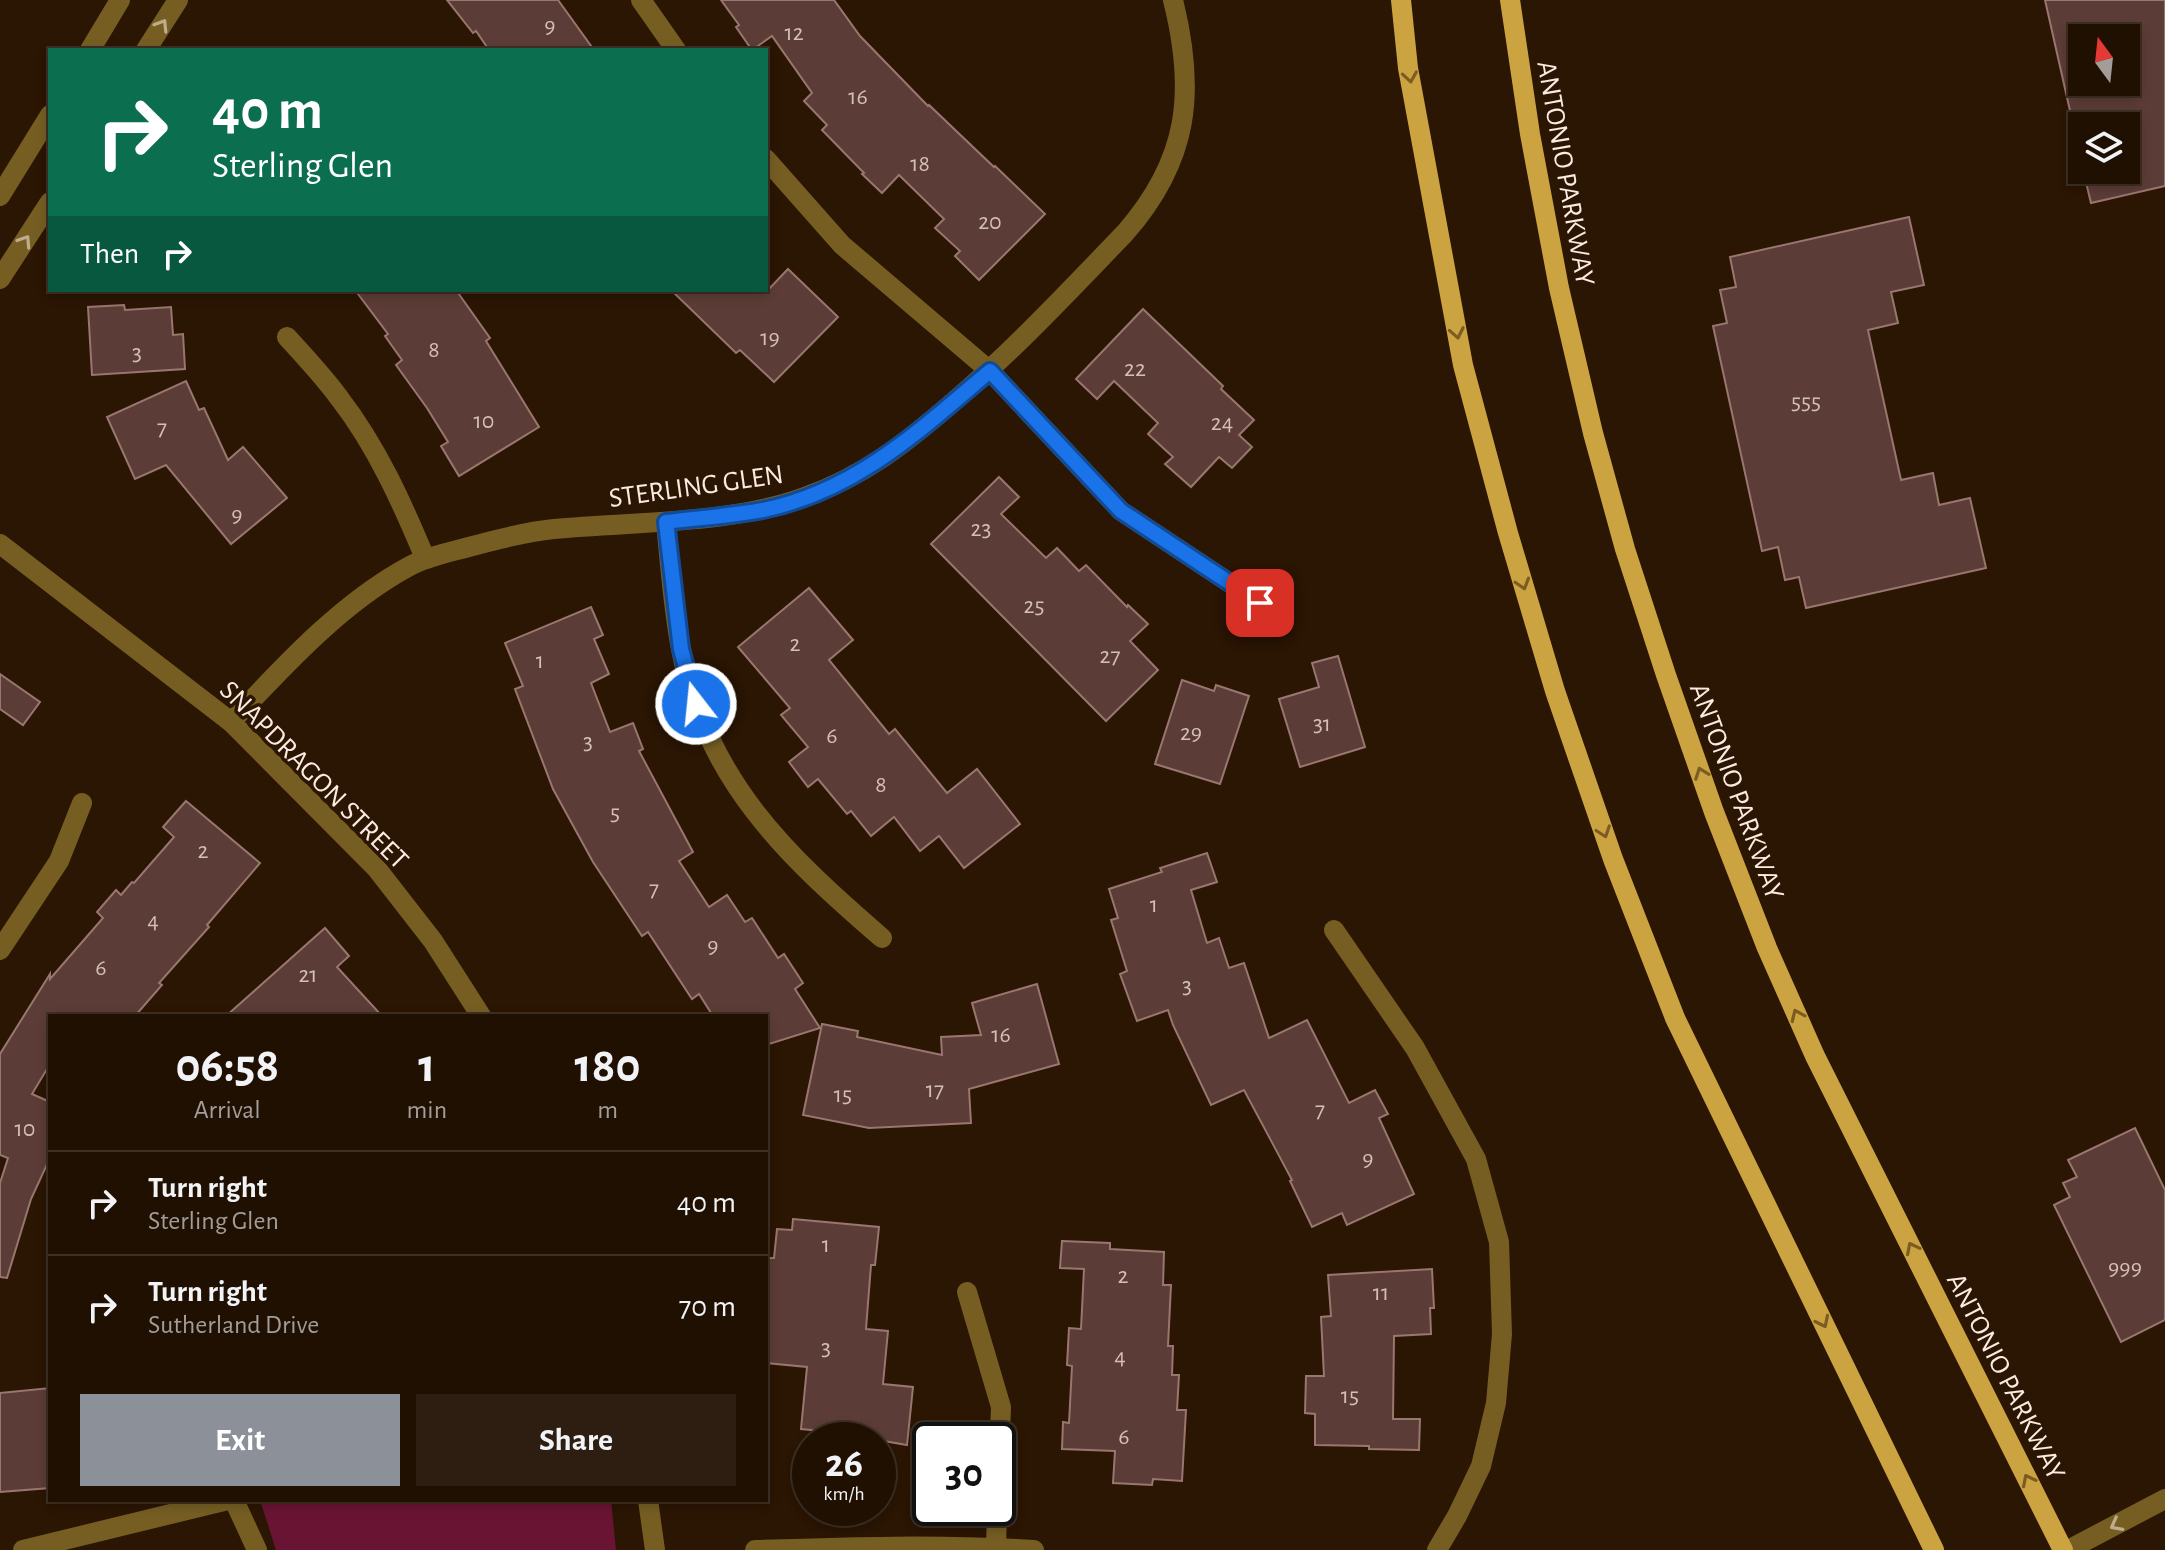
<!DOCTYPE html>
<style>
:root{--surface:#201002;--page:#2d1e11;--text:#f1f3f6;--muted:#a29d99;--line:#3d3024;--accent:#8c9099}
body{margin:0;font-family:"Alegreya Sans",sans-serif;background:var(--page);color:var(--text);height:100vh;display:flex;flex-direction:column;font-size:30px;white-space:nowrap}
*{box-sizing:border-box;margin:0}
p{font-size:26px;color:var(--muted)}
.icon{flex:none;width:44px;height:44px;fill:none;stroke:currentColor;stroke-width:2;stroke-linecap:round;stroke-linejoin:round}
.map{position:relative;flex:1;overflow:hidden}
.drawer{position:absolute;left:48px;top:1014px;width:720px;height:488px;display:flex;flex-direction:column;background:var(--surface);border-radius:0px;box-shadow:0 4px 12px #0003,0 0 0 2px var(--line)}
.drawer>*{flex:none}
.banner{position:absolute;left:48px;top:48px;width:720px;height:244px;border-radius:0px;box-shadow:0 4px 12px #0003,0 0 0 2px var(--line);background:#0b6e4f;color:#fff;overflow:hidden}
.needle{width:52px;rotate:345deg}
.controls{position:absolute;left:2068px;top:24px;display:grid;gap:16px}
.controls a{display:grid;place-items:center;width:72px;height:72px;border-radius:0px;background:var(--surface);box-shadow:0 4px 12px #0003,0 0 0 2px var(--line);font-size:40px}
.speed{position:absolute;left:792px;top:1422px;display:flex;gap:16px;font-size:40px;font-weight:700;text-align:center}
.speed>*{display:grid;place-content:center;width:104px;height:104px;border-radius:50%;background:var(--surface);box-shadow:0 4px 12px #0003,0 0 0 2px var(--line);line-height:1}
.speed small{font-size:20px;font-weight:400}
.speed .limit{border:4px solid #111;border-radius:12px;background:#fff;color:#111}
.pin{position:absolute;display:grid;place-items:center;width:68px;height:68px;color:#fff;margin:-34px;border-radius:16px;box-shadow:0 4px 12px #0006}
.me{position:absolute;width:88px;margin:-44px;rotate:344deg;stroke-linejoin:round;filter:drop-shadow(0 0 6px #0008)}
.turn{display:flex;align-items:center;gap:28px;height:168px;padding:0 32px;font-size:36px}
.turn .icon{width:104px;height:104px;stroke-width:2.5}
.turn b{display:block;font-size:56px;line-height:68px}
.then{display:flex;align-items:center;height:76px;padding:0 32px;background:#0003;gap:16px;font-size:30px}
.eta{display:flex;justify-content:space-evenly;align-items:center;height:136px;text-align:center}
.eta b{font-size:48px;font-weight:700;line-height:56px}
.button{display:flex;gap:16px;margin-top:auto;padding:16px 32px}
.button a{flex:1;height:92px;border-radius:0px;background:var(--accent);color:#fff;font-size:32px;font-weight:700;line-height:92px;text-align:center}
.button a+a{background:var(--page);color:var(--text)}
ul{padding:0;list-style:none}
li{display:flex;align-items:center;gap:24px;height:104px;padding:0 32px;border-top:2px solid var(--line)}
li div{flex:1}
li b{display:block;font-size:30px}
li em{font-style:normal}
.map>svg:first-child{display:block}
</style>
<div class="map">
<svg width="2165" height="1550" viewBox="0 0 2165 1550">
<rect width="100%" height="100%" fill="#2b1503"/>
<!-- green -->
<path fill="#6a1434" d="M 260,1500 L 611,1500 L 616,1550 L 276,1550 Z"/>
<!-- building -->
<g fill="#5c3c36" stroke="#99766f" stroke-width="2" fill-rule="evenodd">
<path d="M 447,0 L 558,0 L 594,50 L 489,50 L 476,31 L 473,33 Z"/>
<path d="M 721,0 L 834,0 L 860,36 L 928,106 L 929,105 L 994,167 L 995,166 L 1045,214 L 979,280 L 955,256 L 960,251 L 935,228 L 944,219 L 899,175 L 882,193 L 862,174 L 864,173 L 822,130 L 827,125 L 804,101 L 812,93 L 772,36 L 752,50 L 736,27 L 739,25 Z"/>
<path d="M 2045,0 L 2165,0 L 2165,186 L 2091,203 L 2083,170 L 2126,170 L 2126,126 L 2082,126 L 2082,164 ZM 2082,38 L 2126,38 L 2126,82 L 2082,82 Z"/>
<path d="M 1909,217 L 1924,285 L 1891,292 L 1898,323 L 1868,330 L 1901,480 L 1933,473 L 1939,505 L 1970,498 L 1986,568 L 1806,608 L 1799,577 L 1785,580 L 1778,547 L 1762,551 L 1713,326 L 1727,323 L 1720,290 L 1736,287 L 1730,257 Z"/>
<path d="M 788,269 L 838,317 L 774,382 L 740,350 L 736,353 L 671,290 L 768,290 Z"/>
<path d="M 355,290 L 456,290 L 490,338 L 486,341 L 539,427 L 459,476 L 441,446 L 448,442 L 427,408 L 396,365 L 402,360 L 385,336 L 388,334 Z"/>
<path d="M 124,305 L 125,310 L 171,307 L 173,335 L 183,334 L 185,369 L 92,375 L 88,307 Z"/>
<path d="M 1143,309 L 1223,386 L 1221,389 L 1254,420 L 1239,435 L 1252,447 L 1232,468 L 1219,457 L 1191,487 L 1165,464 L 1173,457 L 1148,434 L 1158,423 L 1114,381 L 1097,399 L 1076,379 Z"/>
<path d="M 186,381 L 199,410 L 204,408 L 228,460 L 243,447 L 287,498 L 231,544 L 166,465 L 135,479 L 107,417 Z"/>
<path d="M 999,477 L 1019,497 L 1001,514 L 1046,558 L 1057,548 L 1079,571 L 1086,565 L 1127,607 L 1128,605 L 1148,624 L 1130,641 L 1158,670 L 1106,721 L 931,544 Z"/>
<path d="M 809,588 L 853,640 L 829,660 L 889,734 L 895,729 L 947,793 L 977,769 L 1020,824 L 964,868 L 939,836 L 920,851 L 894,817 L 871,836 L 851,811 L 847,814 L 818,779 L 808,787 L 789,762 L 808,747 L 781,715 L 790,708 L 738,647 Z"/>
<path d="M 591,607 L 603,635 L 594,639 L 609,674 L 591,683 L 610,732 L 633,723 L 643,749 L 639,751 L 693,852 L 679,861 L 709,907 L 727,895 L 745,922 L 752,918 L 778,958 L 784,954 L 803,983 L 795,989 L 820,1028 L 766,1045 L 766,1016 L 713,1016 L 699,994 L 692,999 L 648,932 L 642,936 L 593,862 L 553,789 L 515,689 L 523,686 L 505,643 Z"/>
<path d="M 1338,656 L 1365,747 L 1300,767 L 1279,699 L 1319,687 L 1312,663 Z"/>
<path d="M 0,674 L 40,702 L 23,725 L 0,709 Z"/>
<path d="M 1182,680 L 1214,691 L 1216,685 L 1249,696 L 1220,784 L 1155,764 Z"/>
<path d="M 186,801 L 260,863 L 207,925 L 209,927 L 159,983 L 162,985 L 135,1016 L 50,1016 L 50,1064 L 32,1094 L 50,1102 L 50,1158 L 31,1199 L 7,1278 L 0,1277 L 0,1183 L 8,1158 L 0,1155 L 0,1054 L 50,974 L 50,979 L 103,918 L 97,912 L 116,890 L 121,895 L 132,882 L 134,883 L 174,837 L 163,827 Z"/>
<path d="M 1207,853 L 1217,882 L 1191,890 L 1207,943 L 1219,938 L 1229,968 L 1244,963 L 1269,1038 L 1307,1020 L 1349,1103 L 1375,1090 L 1388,1114 L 1379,1118 L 1414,1194 L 1347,1225 L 1342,1213 L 1312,1227 L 1290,1181 L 1292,1180 L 1244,1090 L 1211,1105 L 1173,1025 L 1168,1010 L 1137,1021 L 1120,974 L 1127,971 L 1111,920 L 1118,918 L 1109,889 L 1162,872 L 1160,868 Z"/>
<path d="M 325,928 L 349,956 L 337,967 L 382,1016 L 226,1016 Z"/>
<path d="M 1037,984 L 1059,1064 L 969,1089 L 971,1123 L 869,1128 L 803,1115 L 822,1024 L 858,1031 L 857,1037 L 942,1055 L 941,1037 L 981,1035 L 972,1003 Z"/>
<path d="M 2135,1128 L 2165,1190 L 2165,1320 L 2121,1342 L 2054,1205 L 2070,1197 L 2063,1183 L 2077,1177 L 2068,1160 Z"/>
<path d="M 793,1219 L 879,1227 L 875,1265 L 871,1265 L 866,1329 L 888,1331 L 883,1384 L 913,1387 L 907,1445 L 878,1440 L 832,1440 L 833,1432 L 801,1429 L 807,1367 L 766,1363 L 766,1258 L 774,1258 L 777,1229 L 792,1230 Z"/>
<path d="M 1062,1241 L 1110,1243 L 1110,1249 L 1164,1252 L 1163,1285 L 1171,1285 L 1168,1346 L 1173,1346 L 1172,1375 L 1179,1375 L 1177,1410 L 1186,1410 L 1182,1481 L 1153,1479 L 1152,1485 L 1113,1483 L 1115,1451 L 1062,1449 L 1063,1422 L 1069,1423 L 1072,1366 L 1067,1365 L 1069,1328 L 1081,1329 L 1084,1269 L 1060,1268 Z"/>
<path d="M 1432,1269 L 1434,1308 L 1430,1308 L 1431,1334 L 1394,1336 L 1393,1419 L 1420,1419 L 1419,1450 L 1369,1449 L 1369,1446 L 1315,1445 L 1315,1414 L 1305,1413 L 1306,1376 L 1324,1376 L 1321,1317 L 1331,1316 L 1328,1275 Z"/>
<path d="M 50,1388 L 50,1488 L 0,1492 L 0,1393 Z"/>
</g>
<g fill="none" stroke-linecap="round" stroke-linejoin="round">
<!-- minor -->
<g stroke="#765e23" stroke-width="20">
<path d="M 641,0 L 676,50"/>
<path d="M 90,50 L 120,0"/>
<path d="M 146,50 L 178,0"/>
<path d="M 766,159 L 842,245 L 990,371 L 1121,511 L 1260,603"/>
<path d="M 0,196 L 50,115"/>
<path d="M 0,279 L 50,202"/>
<path d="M 287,337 C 305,357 324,377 340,399 C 377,447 402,503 425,558"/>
<path d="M 666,522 C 670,564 673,607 681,649 C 706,780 786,855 882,938"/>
<path d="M 0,544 L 231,722 L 377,869 L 433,941 L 481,1016"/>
<path d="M 231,722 C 284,666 340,604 408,567 C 426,557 446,553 465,548 C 494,540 524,532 554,529 C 635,521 729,525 805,497 C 864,476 906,443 952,403 C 1013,351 1069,291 1125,233 C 1189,160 1196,92 1173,0"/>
<path d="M 1334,930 L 1415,1048 L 1476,1159 L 1499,1242 L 1502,1334 L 1496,1403 L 1481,1466 L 1457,1516 L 1437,1550"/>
<path d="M 0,950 L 59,861 L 82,803"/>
<path d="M 967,1292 L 1001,1407 L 998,1484"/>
<path d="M 234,1500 L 257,1550"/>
<path d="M 648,1500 L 655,1550"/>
<path d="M 23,1550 L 228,1500"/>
<path d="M 755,1550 C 847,1547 941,1544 1034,1550"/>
<path d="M 996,1550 L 997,1508"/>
<path d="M 2068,1550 L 2165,1499"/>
</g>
<!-- major -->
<g stroke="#cca341" stroke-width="20">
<path d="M 1401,0 L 1408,68 L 1463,365 L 1508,533 L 1555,691 L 1613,859 L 1675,1018 L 1934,1550"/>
<path d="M 1510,0 L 1530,134 L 1559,288 L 1593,433 L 1625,549 L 1666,675 L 1714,812 L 1767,948 L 1815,1056 L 2063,1550"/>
</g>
</g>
<!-- one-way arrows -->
<defs><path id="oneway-chevron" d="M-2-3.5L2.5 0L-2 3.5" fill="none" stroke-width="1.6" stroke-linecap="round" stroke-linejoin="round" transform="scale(2)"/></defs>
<g stroke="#bfac8b">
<use href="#oneway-chevron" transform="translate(162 25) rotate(-58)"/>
<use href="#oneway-chevron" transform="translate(25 241) rotate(-57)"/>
<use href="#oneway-chevron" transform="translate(2116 1525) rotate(152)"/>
</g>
<g stroke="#7c5c22">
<use href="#oneway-chevron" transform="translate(1410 77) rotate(81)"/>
<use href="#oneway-chevron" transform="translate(1457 333) rotate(79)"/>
<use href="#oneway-chevron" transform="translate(1523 584) rotate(73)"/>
<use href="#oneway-chevron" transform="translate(1701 773) rotate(-110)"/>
<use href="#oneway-chevron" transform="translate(1604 832) rotate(71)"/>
<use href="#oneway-chevron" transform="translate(1797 1015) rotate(-114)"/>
<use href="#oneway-chevron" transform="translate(1912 1248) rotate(-117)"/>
<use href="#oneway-chevron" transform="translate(1823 1322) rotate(64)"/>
<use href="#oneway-chevron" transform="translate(2028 1480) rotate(-117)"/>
</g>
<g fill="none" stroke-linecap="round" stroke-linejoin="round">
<!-- route casing -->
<g stroke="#114b97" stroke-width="20">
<path id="route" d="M 696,704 L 681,649 L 666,522 C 698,518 731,516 763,510 C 856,491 920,430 990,371 L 1121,511 L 1260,603"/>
</g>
<!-- route -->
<use href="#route" stroke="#1a73e8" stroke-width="14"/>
</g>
<g text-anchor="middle" stroke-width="7" stroke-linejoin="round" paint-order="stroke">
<!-- number labels -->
<g font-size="24" fill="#d3bfb6">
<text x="550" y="33">9</text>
<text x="794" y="40">12</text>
<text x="858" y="104">16</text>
<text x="920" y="171">18</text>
<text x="990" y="229">20</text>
<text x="770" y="345">19</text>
<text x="434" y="357">8</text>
<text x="137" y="360">3</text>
<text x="1135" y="376">22</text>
<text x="1806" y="409">555</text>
<text x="484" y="428">10</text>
<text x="1222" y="430">24</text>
<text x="162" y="435">7</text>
<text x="237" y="522">9</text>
<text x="981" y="536">23</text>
<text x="1034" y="613">25</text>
<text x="795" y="651">2</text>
<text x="1110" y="663">27</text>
<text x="540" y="668">1</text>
<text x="1322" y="731">31</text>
<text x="1191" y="740">29</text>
<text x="832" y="743">6</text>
<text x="588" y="749">3</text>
<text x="881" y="792">8</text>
<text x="615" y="820">5</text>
<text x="203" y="858">2</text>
<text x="654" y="896">7</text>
<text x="1154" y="912">1</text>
<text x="153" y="928">4</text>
<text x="713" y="953">9</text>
<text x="101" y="975">6</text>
<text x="308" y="982">21</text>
<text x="1187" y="993">3</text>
<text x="1001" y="1042">16</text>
<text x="935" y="1097">17</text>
<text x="843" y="1102">15</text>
<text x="1320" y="1117">7</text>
<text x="25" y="1136">10</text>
<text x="1368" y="1166">9</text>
<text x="826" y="1252">1</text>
<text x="2125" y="1275">999</text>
<text x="1123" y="1283">2</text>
<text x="1381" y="1300">11</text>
<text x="826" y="1355">3</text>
<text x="1120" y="1364">4</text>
<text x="1350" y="1403">15</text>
<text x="1124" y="1444">6</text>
</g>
<!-- street labels -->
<g font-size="28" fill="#fbebe0" stroke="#2b1503">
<text transform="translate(1567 173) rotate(80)" y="10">ANTONIO PARKWAY</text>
<text transform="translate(696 485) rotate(-8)" y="10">STERLING GLEN</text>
<text transform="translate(315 774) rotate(45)" y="10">SNAPDRAGON STREET</text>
<text transform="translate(1738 791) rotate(70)" y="10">ANTONIO PARKWAY</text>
<text transform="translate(2007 1376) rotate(63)" y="10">ANTONIO PARKWAY</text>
</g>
</g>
</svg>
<div class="controls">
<a><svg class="needle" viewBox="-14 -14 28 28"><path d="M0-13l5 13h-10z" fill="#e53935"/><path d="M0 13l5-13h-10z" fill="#a29d99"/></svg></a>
<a><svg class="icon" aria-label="layers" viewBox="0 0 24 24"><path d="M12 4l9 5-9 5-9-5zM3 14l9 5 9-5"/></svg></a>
</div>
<div class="speed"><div>26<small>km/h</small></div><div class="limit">30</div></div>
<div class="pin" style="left:1260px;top:603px;background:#d93025"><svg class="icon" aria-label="arrive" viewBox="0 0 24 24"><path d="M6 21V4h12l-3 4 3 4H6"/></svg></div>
<svg class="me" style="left:696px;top:704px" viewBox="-20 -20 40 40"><circle r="17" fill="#1a73e8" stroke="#fff" stroke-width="3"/><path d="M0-11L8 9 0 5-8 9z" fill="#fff"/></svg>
<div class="banner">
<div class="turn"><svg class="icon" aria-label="right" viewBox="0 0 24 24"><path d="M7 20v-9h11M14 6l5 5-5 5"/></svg><div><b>40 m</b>Sterling Glen</div></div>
<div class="then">Then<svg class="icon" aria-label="right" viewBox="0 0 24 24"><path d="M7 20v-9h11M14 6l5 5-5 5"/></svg></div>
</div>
<section class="drawer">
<div class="eta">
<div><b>06:58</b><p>Arrival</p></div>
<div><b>1</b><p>min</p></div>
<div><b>180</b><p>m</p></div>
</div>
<ul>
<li><svg class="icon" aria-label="right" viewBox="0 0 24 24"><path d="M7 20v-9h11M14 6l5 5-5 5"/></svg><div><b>Turn right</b><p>Sterling Glen</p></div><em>40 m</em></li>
<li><svg class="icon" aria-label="right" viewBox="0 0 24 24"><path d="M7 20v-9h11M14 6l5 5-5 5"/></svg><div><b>Turn right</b><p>Sutherland Drive</p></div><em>70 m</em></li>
</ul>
<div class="button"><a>Exit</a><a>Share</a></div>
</section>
</div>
